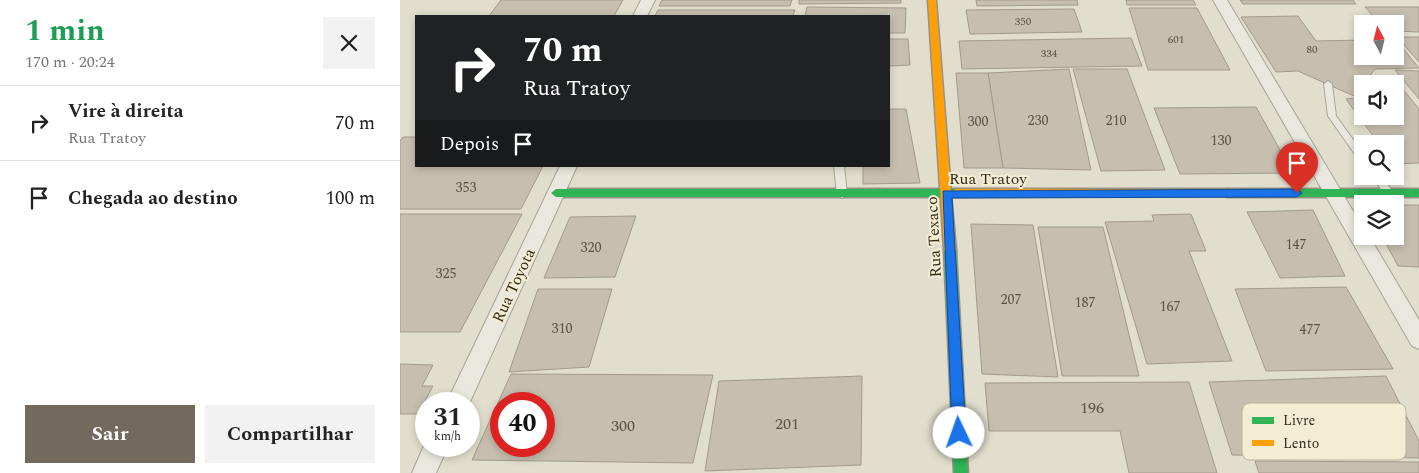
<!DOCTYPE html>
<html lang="pt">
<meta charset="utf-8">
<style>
:root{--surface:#fff;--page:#f2f2f2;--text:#222;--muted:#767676;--line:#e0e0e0;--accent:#726a5c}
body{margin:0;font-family:Spectral,serif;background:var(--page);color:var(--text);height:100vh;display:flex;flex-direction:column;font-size:19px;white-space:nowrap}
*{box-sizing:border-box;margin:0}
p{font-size:16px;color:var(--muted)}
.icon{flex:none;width:28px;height:28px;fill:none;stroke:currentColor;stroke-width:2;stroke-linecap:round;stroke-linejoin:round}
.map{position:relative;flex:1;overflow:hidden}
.drawer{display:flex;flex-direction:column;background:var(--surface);width:400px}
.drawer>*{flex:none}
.top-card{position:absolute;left:15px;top:15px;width:475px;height:152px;border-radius:0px;box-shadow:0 2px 8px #0003;background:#202124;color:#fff;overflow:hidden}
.needle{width:32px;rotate:353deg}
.controls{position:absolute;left:954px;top:15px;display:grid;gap:10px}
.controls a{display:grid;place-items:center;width:50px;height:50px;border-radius:0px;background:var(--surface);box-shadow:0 2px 8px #0003;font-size:25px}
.speed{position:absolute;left:15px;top:392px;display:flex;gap:10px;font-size:25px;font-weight:700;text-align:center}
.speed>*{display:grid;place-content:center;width:65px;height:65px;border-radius:50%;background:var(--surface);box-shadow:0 2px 8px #0003;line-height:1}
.speed small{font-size:12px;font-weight:400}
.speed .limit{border:8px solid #d22;background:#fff;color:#111}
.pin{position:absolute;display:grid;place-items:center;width:42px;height:42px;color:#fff;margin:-51px -21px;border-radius:50% 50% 50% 0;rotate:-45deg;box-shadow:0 0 5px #0007}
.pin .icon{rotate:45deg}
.me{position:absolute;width:55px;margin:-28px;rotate:357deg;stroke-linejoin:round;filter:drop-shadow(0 0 4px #0008)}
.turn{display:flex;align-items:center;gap:18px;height:105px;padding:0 25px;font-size:22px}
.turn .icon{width:65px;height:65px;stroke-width:2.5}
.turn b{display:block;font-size:35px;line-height:42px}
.then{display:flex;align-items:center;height:48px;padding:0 25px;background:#0003;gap:10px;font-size:19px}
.round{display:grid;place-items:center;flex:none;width:52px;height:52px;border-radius:0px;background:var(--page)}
.summary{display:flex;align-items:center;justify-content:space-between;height:85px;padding:0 25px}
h1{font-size:30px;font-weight:700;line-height:38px;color:#1e9e55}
.action{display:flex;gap:10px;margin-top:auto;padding:10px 25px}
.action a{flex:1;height:58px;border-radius:0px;background:var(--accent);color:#fff;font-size:20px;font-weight:700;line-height:58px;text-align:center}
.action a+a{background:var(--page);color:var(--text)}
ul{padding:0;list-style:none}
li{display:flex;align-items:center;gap:15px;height:75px;padding:0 25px;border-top:1px solid var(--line)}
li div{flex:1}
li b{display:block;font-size:19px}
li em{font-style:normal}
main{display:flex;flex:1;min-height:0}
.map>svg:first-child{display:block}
</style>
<main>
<section class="drawer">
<div class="summary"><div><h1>1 min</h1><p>170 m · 20:24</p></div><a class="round"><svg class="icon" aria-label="close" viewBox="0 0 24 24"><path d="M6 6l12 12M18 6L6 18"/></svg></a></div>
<ul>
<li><svg class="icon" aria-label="right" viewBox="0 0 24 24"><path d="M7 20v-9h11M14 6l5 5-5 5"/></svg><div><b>Vire à direita</b><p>Rua Tratoy</p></div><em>70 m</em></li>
<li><svg class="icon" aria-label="arrive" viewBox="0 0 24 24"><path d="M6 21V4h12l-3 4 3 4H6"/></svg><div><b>Chegada ao destino</b></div><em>100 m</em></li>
</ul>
<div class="action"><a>Sair</a><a>Compartilhar</a></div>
</section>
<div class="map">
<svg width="1019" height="473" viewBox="0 0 1019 473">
<rect width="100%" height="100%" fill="#e2decd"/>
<!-- building -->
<g fill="#c6beae" stroke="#a29a8c" fill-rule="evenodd">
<path d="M 101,0 L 223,0 L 214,16 L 89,16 Z"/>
<path d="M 262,0 L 392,0 L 390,6 L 259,6 Z"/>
<path d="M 399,0 L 501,0 L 501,3 L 399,4 Z"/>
<path d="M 576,0 L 677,0 L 678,5 L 577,6 Z"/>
<path d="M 726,0 L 793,0 L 796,5 L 727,5 Z"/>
<path d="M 840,0 L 953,0 L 956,4 L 843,4 Z"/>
<path d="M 407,7 L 506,8 L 505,33 L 489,33 L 489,16 L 405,16 Z"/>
<path d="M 965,7 L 1019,7 L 1019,32 L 995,31 L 995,24 L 980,24 Z"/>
<path d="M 729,8 L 797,8 L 830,70 L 748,70 Z"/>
<path d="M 674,9 L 682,32 L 570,34 L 566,10 Z"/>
<path d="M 258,10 L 395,10 L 393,16 L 255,16 Z"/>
<path d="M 898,16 L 916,41 L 962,40 L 962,56 L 995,56 L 996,40 L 1019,68 L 975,69 L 954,96 L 898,71 L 876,72 L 841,17 Z"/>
<path d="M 997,37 L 1019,37 L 1019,62 Z"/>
<path d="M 731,38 L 742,66 L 562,69 L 559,41 Z"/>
<path d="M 489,39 L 508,39 L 510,65 L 489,66 Z"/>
<path d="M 669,69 L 691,170 L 603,168 L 588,73 Z"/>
<path d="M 673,69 L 727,69 L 765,170 L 701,171 Z"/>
<path d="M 995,70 L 1019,71 L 1019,99 Z"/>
<path d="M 556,73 L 588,73 L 603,168 L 564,168 Z"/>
<path d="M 998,83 L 1019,109 L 1019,163 L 995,164 L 995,144 L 979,144 L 946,99 L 954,98 L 962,88 L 962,116 L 995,116 L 995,84 L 988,84 Z"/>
<path d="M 856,107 L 893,173 L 780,174 L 754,108 Z"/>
<path d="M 489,109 L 506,109 L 520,183 L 463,184 L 463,166 L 489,166 Z"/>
<path d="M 3,137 L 16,137 L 16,166 L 143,166 L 121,209 L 0,209 L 0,141 Z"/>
<path d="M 995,205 L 1019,205 L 1019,267 L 998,266 L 982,236 L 995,236 Z"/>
<path d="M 913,210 L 945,276 L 880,278 L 847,212 Z"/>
<path d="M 0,214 L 122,214 L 60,332 L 0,332 Z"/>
<path d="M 791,214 L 806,251 L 789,251 L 832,361 L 747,364 L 705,222 L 754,221 L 752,215 Z"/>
<path d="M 236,216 L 215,277 L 144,278 L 170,217 Z"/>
<path d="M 571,224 L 633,225 L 658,377 L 582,374 Z"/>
<path d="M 638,227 L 703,227 L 739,376 L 662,376 Z"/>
<path d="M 946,287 L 993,369 L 866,371 L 835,289 Z"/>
<path d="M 138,289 L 212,289 L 189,367 L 109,372 Z"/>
<path d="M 0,364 L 33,365 L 22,386 L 33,386 L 18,414 L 0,414 Z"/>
<path d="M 111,374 L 313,375 L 293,463 L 72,460 ZM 101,404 L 144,404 L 144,446 L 101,446 Z"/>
<path d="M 462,376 L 461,465 L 305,471 L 319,381 Z"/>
<path d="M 986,376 L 1019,441 L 1019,458 L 832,455 L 809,382 Z"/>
<path d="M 789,382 L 817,473 L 729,473 L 720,431 L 589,431 L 585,383 Z"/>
<path d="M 855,461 L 1019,462 L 1019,473 L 859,473 Z"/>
</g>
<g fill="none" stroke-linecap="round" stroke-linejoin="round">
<!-- lane casing -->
<g stroke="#a7a396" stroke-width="2">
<g id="lane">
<path d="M 928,81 L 932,84 L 936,116 L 962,152 L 962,161 L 959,160 L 928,116 L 924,84 Z"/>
<path d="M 434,166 L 444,166 L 447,194 L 442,198 L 437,194 Z"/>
<path d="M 972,176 L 981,176 L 993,192 L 991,195 L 985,195 Z"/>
</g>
</g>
<!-- street casing -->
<g stroke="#a7a396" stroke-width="2">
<g id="street">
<path d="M 241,0 L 255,0 L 247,16 L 233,16 Z"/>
<path d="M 813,0 L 827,0 L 962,226 L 962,236 L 969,236 L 1019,320 L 1019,349 L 1012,346 Z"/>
<path d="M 160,166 L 177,166 L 69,404 L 46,404 Z"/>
<path d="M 26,441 L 26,446 L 48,446 L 36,473 L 12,473 Z"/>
</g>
</g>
<!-- fast casing -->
<g stroke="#979286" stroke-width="3">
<g id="fast">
<path d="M 156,189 L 556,189 L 561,193 L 556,197 L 156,197 L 151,193 Z"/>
<path d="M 827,189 L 1019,189 L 1019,197 L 827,197 L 822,193 Z"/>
<path d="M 550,245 L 554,247 L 556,250 L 568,473 L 554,473 L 544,250 L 546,247 Z"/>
</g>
</g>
<!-- slow casing -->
<g stroke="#979286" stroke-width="3">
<path id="slow" d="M 528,0 L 536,0 L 551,192 L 556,189 L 827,189 L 831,190 L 832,193 L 831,196 L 556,197 L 551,194 L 556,250 L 554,253 L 546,253 L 544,250 Z"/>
</g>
<!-- lane -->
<use href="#lane" fill="#eae8de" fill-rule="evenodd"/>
<!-- street -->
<use href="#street" fill="#eae8de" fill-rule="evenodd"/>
<!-- fast -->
<use href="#fast" fill="#30b455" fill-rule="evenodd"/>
<!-- slow -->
<use href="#slow" fill="#ff9f0a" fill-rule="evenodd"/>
</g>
<!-- route -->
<path fill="#1a73e8" stroke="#114b97" d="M 897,189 L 902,193 L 897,197 L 552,198 L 566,433 L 564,438 L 559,440 L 554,438 L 552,433 L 543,191 Z"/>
<g text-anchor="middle" stroke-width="4" stroke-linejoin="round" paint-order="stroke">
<!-- far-number labels -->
<g font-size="11" fill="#595043">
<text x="623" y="25">350</text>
<text x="776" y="43">601</text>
<text x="912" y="53">80</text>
<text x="649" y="57">334</text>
</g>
<!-- number labels -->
<g font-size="14" fill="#595043">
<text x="638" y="125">230</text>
<text x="716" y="125">210</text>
<text x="578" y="126">300</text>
<text x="821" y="145">130</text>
<text x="66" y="192">353</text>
<text x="896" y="249">147</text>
<text x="191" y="252">320</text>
<text x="46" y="278">325</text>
<text x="611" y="304">207</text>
<text x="685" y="307">187</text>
<text x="770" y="311">167</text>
<text x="162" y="333">310</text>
<text x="910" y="334">477</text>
</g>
<!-- street labels -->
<g font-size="16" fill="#352c1f" stroke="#f3edd3">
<text x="588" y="184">Rua Tratoy</text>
<text transform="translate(533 237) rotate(-93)" y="6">Rua Texaco</text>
<text transform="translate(113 285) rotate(-65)" y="6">Rua Toyota</text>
</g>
<!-- near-number labels -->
<g font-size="16" fill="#595043">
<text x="692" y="413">196</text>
<text x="387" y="429">201</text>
<text x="223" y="431">300</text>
</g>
</g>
<!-- legend -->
<rect x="842" y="403" width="164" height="57" rx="8" fill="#f3edd3" stroke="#bab39d" stroke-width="1"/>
<rect x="852" y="417" width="22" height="7" fill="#30b455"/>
<rect x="852" y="440" width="22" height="6" fill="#ff9f0a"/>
<g font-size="14" fill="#352c1f">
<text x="883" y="425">Livre</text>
<text x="883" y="448">Lento</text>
</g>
</svg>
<div class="controls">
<a><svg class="needle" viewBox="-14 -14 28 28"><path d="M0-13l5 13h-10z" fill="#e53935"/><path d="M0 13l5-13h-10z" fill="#767676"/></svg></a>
<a><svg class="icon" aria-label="sound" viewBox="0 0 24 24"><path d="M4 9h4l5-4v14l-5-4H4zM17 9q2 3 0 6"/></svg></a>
<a><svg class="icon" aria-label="search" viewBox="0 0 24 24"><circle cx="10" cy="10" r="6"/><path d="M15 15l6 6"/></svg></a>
<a><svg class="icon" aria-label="layers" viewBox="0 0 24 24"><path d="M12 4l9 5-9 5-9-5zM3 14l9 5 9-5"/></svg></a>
</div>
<div class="speed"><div>31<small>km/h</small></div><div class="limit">40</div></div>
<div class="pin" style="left:897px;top:193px;background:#d93025"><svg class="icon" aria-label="arrive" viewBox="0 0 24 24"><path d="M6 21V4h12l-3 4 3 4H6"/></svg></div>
<svg class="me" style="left:559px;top:433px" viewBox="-20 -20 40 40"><circle r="19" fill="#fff"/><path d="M0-13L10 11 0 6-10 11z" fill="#1a73e8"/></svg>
<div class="top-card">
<div class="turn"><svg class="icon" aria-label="right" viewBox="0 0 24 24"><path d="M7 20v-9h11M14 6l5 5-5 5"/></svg><div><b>70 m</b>Rua Tratoy</div></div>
<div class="then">Depois<svg class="icon" aria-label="arrive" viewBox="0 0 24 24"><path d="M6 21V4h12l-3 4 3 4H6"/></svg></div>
</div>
</div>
</main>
